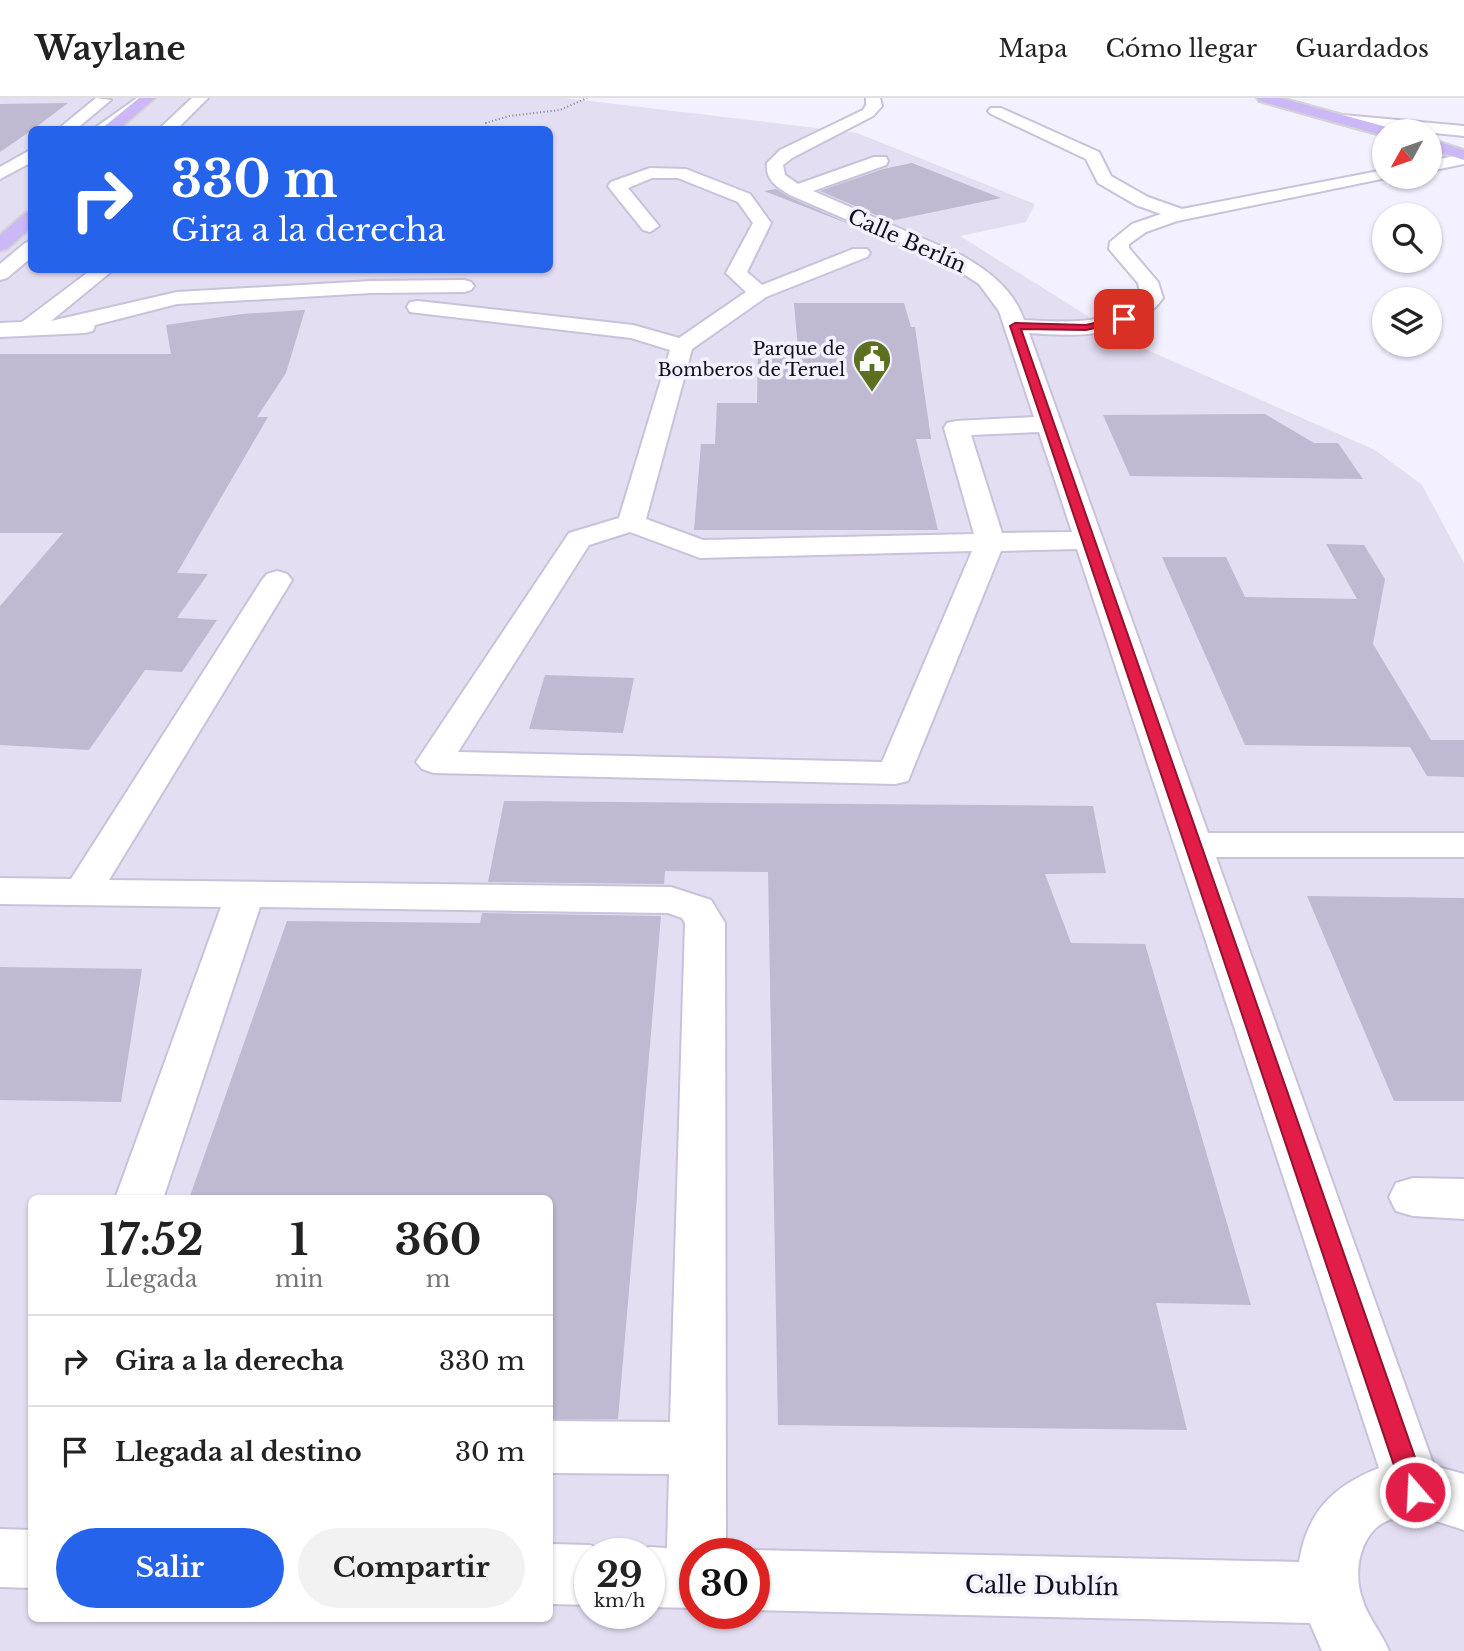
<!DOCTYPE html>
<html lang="es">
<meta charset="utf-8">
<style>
:root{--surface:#fff;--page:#f2f2f2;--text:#222;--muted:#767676;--line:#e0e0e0;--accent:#2563eb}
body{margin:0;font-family:"Libre Baskerville",serif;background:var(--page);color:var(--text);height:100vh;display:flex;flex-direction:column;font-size:26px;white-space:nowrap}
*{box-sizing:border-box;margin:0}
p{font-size:23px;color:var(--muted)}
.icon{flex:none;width:38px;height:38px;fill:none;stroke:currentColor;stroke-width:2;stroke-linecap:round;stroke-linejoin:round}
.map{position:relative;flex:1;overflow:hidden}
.details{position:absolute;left:28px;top:1097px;width:525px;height:427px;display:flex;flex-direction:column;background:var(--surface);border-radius:10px;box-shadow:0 2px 5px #0004}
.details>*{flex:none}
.banner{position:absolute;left:28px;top:28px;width:525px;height:147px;border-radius:10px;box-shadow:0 2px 5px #0004;background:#2563eb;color:#fff;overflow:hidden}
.needle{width:46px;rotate:230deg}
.tools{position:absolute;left:1372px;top:21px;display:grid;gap:14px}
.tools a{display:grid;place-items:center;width:70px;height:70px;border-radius:50%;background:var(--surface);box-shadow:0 2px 5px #0004;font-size:35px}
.speed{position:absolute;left:574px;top:1440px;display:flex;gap:14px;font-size:35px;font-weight:700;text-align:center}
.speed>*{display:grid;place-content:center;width:91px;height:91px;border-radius:50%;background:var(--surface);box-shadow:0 2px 5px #0004;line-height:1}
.speed small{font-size:18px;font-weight:400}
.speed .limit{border:10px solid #d22;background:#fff;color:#111}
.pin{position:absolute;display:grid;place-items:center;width:60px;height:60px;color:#fff;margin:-30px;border-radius:14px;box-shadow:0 4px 10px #0006}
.me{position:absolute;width:77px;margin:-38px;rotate:341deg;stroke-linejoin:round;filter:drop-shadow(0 0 5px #0008)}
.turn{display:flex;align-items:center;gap:24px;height:147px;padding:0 28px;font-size:32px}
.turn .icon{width:91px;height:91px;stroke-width:2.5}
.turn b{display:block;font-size:49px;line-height:60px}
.eta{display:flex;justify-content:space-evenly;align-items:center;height:119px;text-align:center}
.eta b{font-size:42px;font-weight:700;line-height:49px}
.primary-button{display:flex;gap:14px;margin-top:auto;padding:14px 28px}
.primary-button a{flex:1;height:80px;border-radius:42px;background:var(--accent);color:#fff;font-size:28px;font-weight:700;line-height:80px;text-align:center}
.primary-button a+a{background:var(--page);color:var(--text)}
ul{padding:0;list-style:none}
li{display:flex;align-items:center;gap:21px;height:91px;padding:0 28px;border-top:2px solid var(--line)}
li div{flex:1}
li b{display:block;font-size:26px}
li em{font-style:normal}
header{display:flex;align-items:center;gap:42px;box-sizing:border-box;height:98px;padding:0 35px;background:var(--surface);border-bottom:2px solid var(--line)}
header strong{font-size:33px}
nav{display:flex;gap:38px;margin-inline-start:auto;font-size:24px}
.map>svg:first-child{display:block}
</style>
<header>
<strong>Waylane</strong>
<nav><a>Mapa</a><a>Cómo llegar</a><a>Guardados</a></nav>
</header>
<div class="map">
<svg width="1464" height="1553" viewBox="0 0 1464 1553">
<rect width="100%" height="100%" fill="#f3f0ff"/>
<!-- built -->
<path fill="#e3def2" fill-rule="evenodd" d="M 0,0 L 565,0 L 857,35 L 1035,106 L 1026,124 L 960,138 L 1129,244 L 1375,352 L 1422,387 L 1464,465 L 1464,1553 L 0,1553 ZM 32,32 L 550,32 L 550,172 L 32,172 ZM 32,1101 L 550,1101 L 550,1521 L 32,1521 ZM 590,1456 L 649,1456 L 649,1516 L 590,1516 ZM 695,1456 L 754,1456 L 754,1516 L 695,1516 Z"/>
<!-- building -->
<g fill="#bfb9d1">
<path d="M 68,5 L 32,32 L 0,54 L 0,6 Z"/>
<path d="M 912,65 L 1001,100 L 890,123 L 820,93 L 883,71 Z"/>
<path d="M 776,91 L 789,99 L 859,130 L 764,93 Z"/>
<path d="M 794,205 L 904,205 L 911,229 L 915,229 L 931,341 L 916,341 L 938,432 L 694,432 L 701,346 L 715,346 L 717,305 L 757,305 L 758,251 L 798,251 Z"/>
<path d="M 305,212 L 286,275 L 257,319 L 268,319 L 177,475 L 208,476 L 177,520 L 217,522 L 182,574 L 145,572 L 89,652 L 0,647 L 0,508 L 63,435 L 0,435 L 0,256 L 171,256 L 166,227 L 242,216 Z"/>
<path d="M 1265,316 L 1314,345 L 1338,345 L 1363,381 L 1130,378 L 1103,317 Z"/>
<path d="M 1326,446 L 1364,447 L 1385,481 L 1373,546 L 1431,642 L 1464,642 L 1464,679 L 1427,678 L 1410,649 L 1245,647 L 1162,459 L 1226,459 L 1245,499 L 1357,501 Z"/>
<path d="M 545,577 L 634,580 L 623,635 L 529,631 Z"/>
<path d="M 504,703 L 1093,708 L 1106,775 L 1045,776 L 1071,845 L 1145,846 L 1251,1207 L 1156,1205 L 1187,1332 L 778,1327 L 768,774 L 665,773 L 664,786 L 488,784 Z"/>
<path d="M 1307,798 L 1464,800 L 1464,1003 L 1394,1003 Z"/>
<path d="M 482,815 L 661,818 L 618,1321 L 550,1321 L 550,1101 L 189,1101 L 287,823 L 480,825 Z"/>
<path d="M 0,869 L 142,871 L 121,1004 L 0,1002 Z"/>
</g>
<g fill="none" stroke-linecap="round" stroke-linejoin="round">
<!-- minor casing -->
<g stroke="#c8c2da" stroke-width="4">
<g id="minor">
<path d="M 96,0 L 111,2 L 75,32 L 57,32 Z"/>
<path d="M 137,0 L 154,0 L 111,32 L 92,32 Z"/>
<path d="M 192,0 L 208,0 L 176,32 L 158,32 Z"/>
<path d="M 866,0 L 880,0 L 882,8 L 873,18 L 792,60 L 783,67 L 785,77 L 798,86 L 874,59 L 886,59 L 888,63 L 886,67 L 813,93 L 961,157 C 989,173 1013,191 1024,222 C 1065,224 1108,229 1141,199 L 1138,185 L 1109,151 L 1110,144 L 1132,126 L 1161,116 L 1136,107 L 1098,85 L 1086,61 L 991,16 L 988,13 L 991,10 L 1001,10 L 1099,54 L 1111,78 L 1148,99 L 1182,111 L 1384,72 L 1384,79 L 1391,79 L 1177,123 L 1146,134 L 1129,146 L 1129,150 L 1158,184 L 1163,200 C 1133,242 1073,238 1029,235 L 1208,735 L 1464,735 L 1464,759 L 1216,759 L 1434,1368 L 1464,1376 L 1464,1432 C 1442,1425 1418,1416 1396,1420 C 1361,1427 1352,1472 1362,1500 C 1367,1519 1382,1535 1389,1553 L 1322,1553 L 1310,1525 L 754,1512 L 754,1456 L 745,1456 L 754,1452 L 1299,1464 C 1307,1414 1333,1388 1379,1370 L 1077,451 L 1001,453 L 908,683 L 895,686 L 434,675 L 422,671 L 416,664 L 569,435 L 619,420 L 670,252 L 631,240 L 418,215 L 410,214 L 407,209 L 410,204 L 418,203 L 633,227 L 679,240 L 746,194 L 726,175 L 753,125 L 738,104 L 678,80 L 652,80 L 628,90 L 659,128 L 650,134 L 643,132 L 611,92 L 608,88 L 611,84 L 650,70 L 686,71 L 750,96 L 771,125 L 747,174 L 762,187 L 853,151 L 867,151 L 870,155 L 867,159 L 766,199 L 692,251 L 646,421 L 703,442 L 974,436 L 944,330 L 947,325 L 956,323 L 1034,319 L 999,213 L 979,186 L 947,165 L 790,97 C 777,89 765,82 767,65 L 780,52 L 863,12 L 866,7 ZM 1039,334 L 1072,434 L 1002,435 L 971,337 ZM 630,434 L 700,460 L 972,453 L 882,664 L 458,654 L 589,447 Z"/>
<path d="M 1343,17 L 1464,28 L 1464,38 L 1337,25 L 1335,22 L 1337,19 Z"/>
<path d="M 32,51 L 32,64 L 0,81 L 0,69 Z"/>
<path d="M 1464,56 L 1464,66 L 1430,73 L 1430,63 Z"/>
<path d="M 32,143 L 32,159 L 7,180 L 0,182 L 0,166 L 25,145 Z"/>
<path d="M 91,172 L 112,173 L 51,223 L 177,194 L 371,183 L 464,182 L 471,184 L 474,188 L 471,192 L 464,194 L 371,195 L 177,206 L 95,227 L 93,233 L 85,235 L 0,239 L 0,225 L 22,224 Z"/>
<path d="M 277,473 L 287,476 L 292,482 L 109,782 L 671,789 L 711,802 L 725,825 L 726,1456 L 695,1456 L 695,1510 L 649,1509 L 649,1456 L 632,1456 L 649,1449 L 667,1450 L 669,1376 L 550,1375 L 550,1323 L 670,1324 L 684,859 L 685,825 L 682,820 L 668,815 L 260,809 L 163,1101 L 115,1101 L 221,809 L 0,806 L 0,780 L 71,781 L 262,482 L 267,476 Z"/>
<path d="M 1413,1080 L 1464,1081 L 1464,1121 L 1413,1118 L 1396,1113 L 1389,1099 L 1396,1085 Z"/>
<path d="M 0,1431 L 32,1432 L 32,1490 L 0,1489 Z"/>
<path d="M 550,1446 L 590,1447 L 611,1456 L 590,1456 L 590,1507 L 550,1506 Z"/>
</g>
</g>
<!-- major casing -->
<g stroke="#d4d4d5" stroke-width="4">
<g id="major">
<path d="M 139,0 L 155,0 L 118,32 L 100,32 Z"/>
<path d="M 1257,0 L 1281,0 L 1390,30 L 1392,33 L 1384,33 L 1384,38 L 1259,3 Z"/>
<path d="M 1430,41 L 1464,52 L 1464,62 L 1430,51 Z"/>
<path d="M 32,114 L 32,129 L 7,151 L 0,153 L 0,137 L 25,115 Z"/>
</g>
</g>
<!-- path -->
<path stroke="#878490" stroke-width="2" stroke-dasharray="1 2.5" stroke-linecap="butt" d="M 489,32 L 486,25 L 509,18 L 560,12 L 587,0"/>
<!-- minor -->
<use href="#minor" fill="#fff" fill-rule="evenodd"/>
<!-- major -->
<use href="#major" fill="#ccb8f7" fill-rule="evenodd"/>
</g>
<!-- route -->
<path fill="#e11d48" stroke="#92132f" stroke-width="2" d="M 1124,218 L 1128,221 L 1127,223 L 1086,232 L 1021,231 L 1427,1394 L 1423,1402 L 1415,1405 L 1407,1402 L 1403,1394 L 1010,228 L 1015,225 L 1086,227 Z"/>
<!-- icons -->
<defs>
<g id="civic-pin" transform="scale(2.0125)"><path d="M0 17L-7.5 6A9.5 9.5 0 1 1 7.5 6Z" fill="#5d701f" stroke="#f3f0ff"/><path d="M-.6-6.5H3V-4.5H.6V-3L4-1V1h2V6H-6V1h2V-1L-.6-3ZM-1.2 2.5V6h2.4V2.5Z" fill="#fff"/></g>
</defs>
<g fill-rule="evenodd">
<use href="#civic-pin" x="872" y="261"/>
</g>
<g text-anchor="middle" stroke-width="7" stroke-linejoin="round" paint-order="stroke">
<!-- far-poi labels -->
<g font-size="18" fill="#110f17" stroke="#f3f0ff" text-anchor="end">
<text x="845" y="257">Parque de<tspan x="845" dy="21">Bomberos de Teruel</tspan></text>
</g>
<!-- street labels -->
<g font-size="21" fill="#110f17" stroke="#f3f0ff">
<text transform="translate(907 143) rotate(24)" y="7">Calle Berlín</text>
</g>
<!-- near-street labels -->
<g font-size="24" fill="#110f17" stroke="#f3f0ff">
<text transform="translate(1042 1488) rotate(1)" y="8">Calle Dublín</text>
</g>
</g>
</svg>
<div class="tools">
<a><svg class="needle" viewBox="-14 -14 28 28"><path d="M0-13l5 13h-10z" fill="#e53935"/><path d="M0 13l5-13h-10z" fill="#767676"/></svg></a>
<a><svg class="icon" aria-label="search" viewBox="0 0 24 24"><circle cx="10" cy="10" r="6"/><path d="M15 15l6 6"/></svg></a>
<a><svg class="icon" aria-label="layers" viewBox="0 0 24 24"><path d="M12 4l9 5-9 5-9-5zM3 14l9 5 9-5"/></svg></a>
</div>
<div class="speed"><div>29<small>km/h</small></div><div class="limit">30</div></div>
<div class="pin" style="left:1124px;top:221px;background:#d93025"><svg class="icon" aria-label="arrive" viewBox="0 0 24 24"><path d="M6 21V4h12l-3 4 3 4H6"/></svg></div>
<svg class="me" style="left:1415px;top:1394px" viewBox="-20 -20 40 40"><circle r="17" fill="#e11d48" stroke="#fff" stroke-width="3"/><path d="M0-11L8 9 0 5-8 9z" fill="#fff"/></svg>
<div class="banner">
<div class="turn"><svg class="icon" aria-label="right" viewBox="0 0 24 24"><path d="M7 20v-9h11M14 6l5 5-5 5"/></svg><div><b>330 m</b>Gira a la derecha</div></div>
</div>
<section class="details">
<div class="eta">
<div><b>17:52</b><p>Llegada</p></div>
<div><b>1</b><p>min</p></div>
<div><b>360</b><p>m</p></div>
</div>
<ul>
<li><svg class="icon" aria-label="right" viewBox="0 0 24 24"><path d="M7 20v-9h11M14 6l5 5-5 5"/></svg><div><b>Gira a la derecha</b></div><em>330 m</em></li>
<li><svg class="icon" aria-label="arrive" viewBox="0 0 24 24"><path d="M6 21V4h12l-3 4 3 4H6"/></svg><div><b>Llegada al destino</b></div><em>30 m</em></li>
</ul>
<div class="primary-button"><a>Salir</a><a>Compartir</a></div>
</section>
</div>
